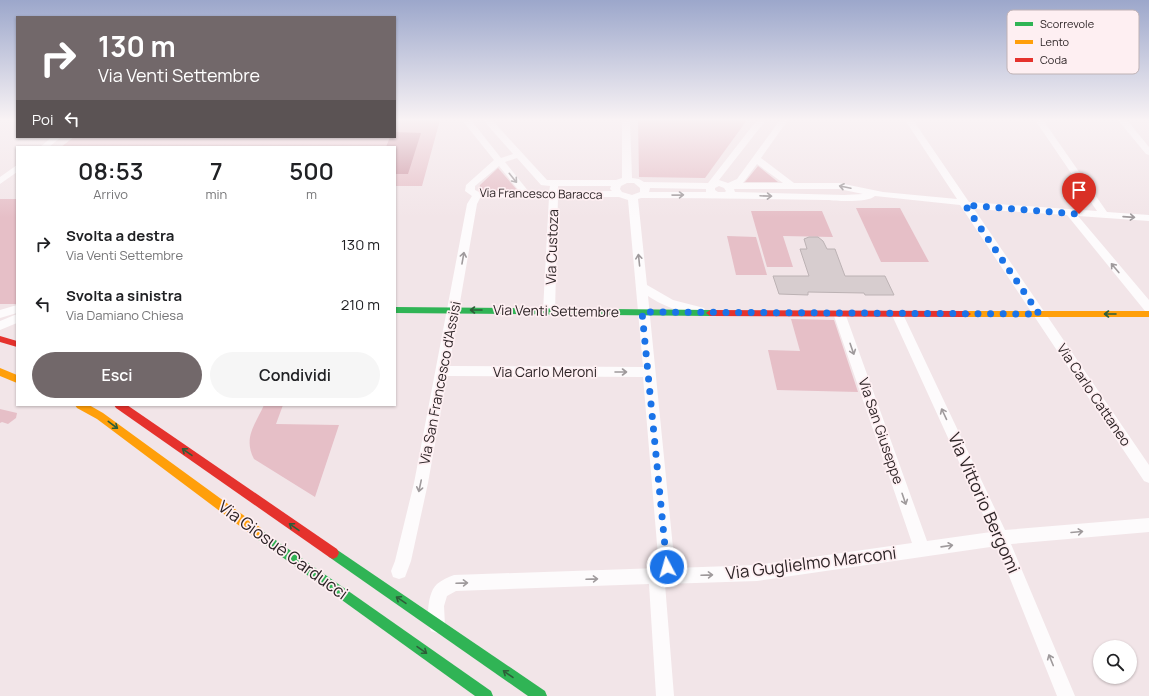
<!DOCTYPE html>
<html lang="it">
<meta charset="utf-8">
<style>
:root{--surface:#fff;--page:#f6f6f6;--text:#202124;--muted:#757577;--accent:#72686a}
body{margin:0;font-family:Manrope,sans-serif;background:var(--page);color:var(--text);height:100vh;display:flex;flex-direction:column;font-size:15px;white-space:nowrap}
*{box-sizing:border-box;margin:0}
p{font-size:13px;color:var(--muted)}
.icon{flex:none;width:22px;height:22px;fill:none;stroke:currentColor;stroke-width:2;stroke-linecap:round;stroke-linejoin:round}
.map{position:relative;flex:1;overflow:hidden}
.drawer{position:absolute;left:16px;top:146px;width:380px;height:260px;display:flex;flex-direction:column;background:var(--surface);border-radius:0px;box-shadow:0 1px 3px #0004}
.drawer>*{flex:none}
.guide{position:absolute;left:16px;top:16px;width:380px;height:122px;border-radius:0px;box-shadow:0 1px 3px #0004;background:#72686a;color:#fff;overflow:hidden}
.tools{position:absolute;left:1093px;top:640px;display:grid;gap:8px}
.tools a{display:grid;place-items:center;width:44px;height:44px;border-radius:50%;background:var(--surface);box-shadow:0 1px 3px #0004;font-size:20px}
.pin{position:absolute;display:grid;place-items:center;width:34px;height:34px;color:#fff;margin:-41px -17px;border-radius:50% 50% 50% 0;rotate:-45deg;box-shadow:0 0 4px #0007}
.pin .icon{rotate:45deg}
.me{position:absolute;width:44px;margin:-22px;rotate:354deg;stroke-linejoin:round;filter:drop-shadow(0 0 3px #0008)}
.turn{display:flex;align-items:center;gap:14px;height:84px;padding:0 16px;font-size:18px}
.turn .icon{width:52px;height:52px;stroke-width:2.5}
.turn b{display:block;font-size:28px;line-height:34px}
.then{display:flex;align-items:center;height:38px;padding:0 16px;background:#0003;gap:8px;font-size:15px}
.eta{display:flex;justify-content:space-evenly;align-items:center;height:68px;text-align:center}
.eta b{font-size:24px;font-weight:600;line-height:28px}
.cta{display:flex;gap:8px;margin-top:auto;padding:8px 16px}
.cta a{flex:1;height:46px;border-radius:24px;background:var(--accent);color:#fff;font-size:16px;font-weight:600;line-height:46px;text-align:center}
.cta a+a{background:var(--page);color:var(--text)}
ul{padding:0;list-style:none}
li{display:flex;align-items:center;gap:12px;height:60px;padding:0 16px}
li div{flex:1}
li b{display:block;font-size:15px}
li em{font-style:normal}
.map>svg:first-child{display:block}
</style>
<div class="map">
<svg width="1149" height="696" viewBox="0 0 1149 696">
<rect width="100%" height="100%" fill="#f2e5e8"/>
<!-- green -->
<g fill="#e6bfc7">
<path d="M 395,120 L 440,120 L 422,186 L 395,186 L 395,147 L 61,147 L 74,137 L 395,137 Z"/>
<path d="M 638,120 L 747,120 L 705,178 L 639,177 Z"/>
<path d="M 758,166 L 778,182 L 745,182 Z"/>
<path d="M 498,168 L 518,191 L 482,191 L 479,189 L 480,185 Z"/>
<rect x="0" y="199" width="17" height="105"/>
<path d="M 856,208 L 900,208 L 929,262 L 881,262 Z"/>
<path d="M 751,211 L 822,211 L 833,237 L 783,236 L 793,267 L 767,267 Z"/>
<path d="M 727,236 L 756,237 L 767,275 L 736,275 Z"/>
<path d="M 791,319 L 834,320 L 858,392 L 777,390 L 768,350 L 800,351 Z"/>
<path d="M 264,405 L 283,405 L 276,424 L 339,425 L 315,497 L 254,459 C 243,438 255,425 264,405 Z"/>
<path d="M 0,409 L 17,413 L 16,418 L 8,424 L 2,422 L 0,423 Z"/>
</g>
<!-- water -->
<path fill="#cb93a0" d="M 395,132 L 421,133 L 408,174 L 395,174 L 395,147 L 386,147 L 390,137 L 395,137 Z"/>
<!-- building -->
<path fill="#d7cdcf" stroke="#bcb2b4" d="M 809,237 L 818,237 L 823,241 L 827,249 L 835,249 L 845,276 L 885,276 L 894,295 L 865,295 L 864,293 L 808,292 L 808,295 L 779,294 L 773,276 L 809,276 L 800,249 L 807,249 L 804,239 Z"/>
<g fill="none" stroke-linecap="round" stroke-linejoin="round">
<!-- street -->
<g fill="#fdfbfc" fill-rule="evenodd">
<path d="M 462,120 L 471,120 L 501,158 L 513,154 L 483,120 L 492,120 L 547,180 L 616,180 L 622,178 L 622,120 L 630,120 L 632,178 L 639,179 L 644,182 L 708,183 L 757,120 L 766,120 L 719,180 L 728,183 L 737,179 L 780,120 L 788,120 L 761,158 L 794,183 L 839,183 L 883,192 L 957,199 L 905,120 L 913,120 L 969,202 L 1097,211 L 1035,120 L 1043,120 L 1107,212 L 1149,215 L 1149,221 L 1078,216 L 1149,300 L 1149,312 L 1145,311 L 1067,215 L 974,209 L 1149,465 L 1149,483 L 1144,481 L 960,205 L 875,196 C 868,203 837,201 827,200 C 765,199 703,198 641,198 L 638,199 L 647,285 L 673,300 L 704,308 L 706,311 L 704,314 C 691,318 659,304 648,296 L 675,568 L 757,565 L 912,543 L 833,313 L 835,310 L 843,310 L 845,313 L 927,541 L 991,532 L 891,313 L 893,310 L 901,310 L 1005,530 L 1149,518 L 1149,532 L 1011,544 L 1075,696 L 1057,696 L 997,546 L 757,581 L 665,584 L 674,696 L 656,696 L 649,584 L 456,591 L 447,596 L 444,606 L 445,625 L 443,631 L 437,633 L 431,631 C 426,620 427,593 437,584 C 442,580 448,577 454,575 L 659,568 L 643,377 L 447,376 L 428,483 L 411,561 L 405,577 L 399,579 L 393,577 L 391,571 L 395,561 L 414,483 L 467,204 L 472,196 L 465,191 L 466,185 L 494,160 ZM 517,158 L 541,185 L 550,186 L 549,192 L 529,192 L 505,162 ZM 757,164 L 783,183 L 743,183 ZM 499,166 L 520,192 L 479,192 L 475,190 L 475,186 ZM 627,183 L 634,183 L 640,188 L 640,192 L 632,195 L 622,192 L 620,189 L 621,186 ZM 558,186 L 611,186 L 610,189 L 612,191 L 558,192 ZM 719,186 L 724,188 L 726,191 L 725,192 L 718,192 L 715,190 L 715,188 ZM 650,188 L 706,189 L 706,192 L 649,192 ZM 734,189 L 839,189 L 863,194 L 844,195 L 735,192 ZM 528,197 L 549,197 L 543,311 L 545,314 L 553,314 L 555,311 L 558,197 L 619,197 L 628,200 L 643,367 L 449,366 L 477,204 L 480,198 Z"/>
<path d="M 1118,120 L 1127,120 L 1149,147 L 1149,155 L 1146,154 Z"/>
<path d="M 52,137 L 61,137 L 49,147 L 40,147 Z"/>
<path d="M 17,165 L 17,172 L 0,184 L 0,177 Z"/>
<path d="M 17,305 L 17,313 L 0,318 L 0,310 Z"/>
<path d="M 17,314 L 17,323 L 0,330 L 0,321 Z"/>
</g>
<!-- fast -->
<g fill="#30b455" fill-rule="evenodd">
<path d="M 395,307 L 710,310 L 714,313 L 710,316 L 395,313 Z"/>
<path d="M 257,527 L 491,691 L 493,696 L 475,696 L 253,536 L 251,532 L 253,528 Z"/>
<path d="M 333,547 L 545,691 L 547,696 L 528,696 L 329,557 L 327,553 L 329,549 Z"/>
</g>
<!-- slow -->
<g fill="#ff9f0a" fill-rule="evenodd">
<path d="M 967,311 L 1149,311 L 1149,317 L 967,317 L 963,314 Z"/>
<path d="M 0,368 L 17,375 L 17,383 L 0,376 Z"/>
<path d="M 75,405 L 89,405 L 103,413 L 261,528 L 263,532 L 261,536 L 257,537 L 253,536 L 97,419 L 77,408 Z"/>
</g>
<!-- jam -->
<g fill="#e5322d" fill-rule="evenodd">
<path d="M 710,310 L 967,311 L 971,314 L 967,317 L 710,316 L 706,313 Z"/>
<path d="M 0,336 L 17,341 L 17,347 L 0,342 Z"/>
<path d="M 114,405 L 127,405 L 337,549 L 339,553 L 337,557 L 333,559 L 329,557 L 116,408 Z"/>
</g>
</g>
<!-- one-way arrows -->
<defs><path id="oneway-shaft" d="M-6 0H5M1.5-3L5.5 0L1.5 3" fill="none" stroke-width="1.6" stroke-linecap="round" stroke-linejoin="round"/></defs>
<g stroke="#9f9a9c">
<use href="#oneway-shaft" transform="translate(513 178) rotate(51)"/>
<use href="#oneway-shaft" transform="translate(845 187) rotate(-168)"/>
<use href="#oneway-shaft" transform="translate(678 195) rotate(-1)"/>
<use href="#oneway-shaft" transform="translate(766 196) rotate(2)"/>
<use href="#oneway-shaft" transform="translate(1129 217) rotate(4)"/>
<use href="#oneway-shaft" transform="translate(463 258) rotate(-80)"/>
<use href="#oneway-shaft" transform="translate(639 260) rotate(-96)"/>
<use href="#oneway-shaft" transform="translate(1115 268) rotate(-130)"/>
<use href="#oneway-shaft" transform="translate(852 349) rotate(71)"/>
<use href="#oneway-shaft" transform="translate(621 372)"/>
<use href="#oneway-shaft" transform="translate(944 414) rotate(-115)"/>
<use href="#oneway-shaft" transform="translate(420 486) rotate(102)"/>
<use href="#oneway-shaft" transform="translate(904 499) rotate(71)"/>
<use href="#oneway-shaft" transform="translate(1077 532) rotate(-5)"/>
<use href="#oneway-shaft" transform="translate(947 546) rotate(-8)"/>
<use href="#oneway-shaft" transform="translate(707 575) rotate(-2)"/>
<use href="#oneway-shaft" transform="translate(592 579) rotate(-2)"/>
<use href="#oneway-shaft" transform="translate(462 583) rotate(-2)"/>
<use href="#oneway-shaft" transform="translate(1051 660) rotate(-112)"/>
</g>
<g stroke="#2e5e39">
<use href="#oneway-shaft" transform="translate(476 310) rotate(-180)"/>
<use href="#oneway-shaft" transform="translate(1110 314) rotate(-180)"/>
<use href="#oneway-shaft" transform="translate(113 425) rotate(37)"/>
<use href="#oneway-shaft" transform="translate(187 452) rotate(-145)"/>
<use href="#oneway-shaft" transform="translate(294 527) rotate(-145)"/>
<use href="#oneway-shaft" transform="translate(401 600) rotate(-146)"/>
<use href="#oneway-shaft" transform="translate(422 650) rotate(35)"/>
<use href="#oneway-shaft" transform="translate(508 674) rotate(-145)"/>
</g>
<!-- sky -->
<linearGradient id="sky" x2="0" y2="1"><stop stop-color="#9ca7cb"/><stop offset="0.55" stop-color="#f9f3f5"/><stop offset="1" stop-color="#f9f3f5" stop-opacity="0"/></linearGradient>
<rect width="1149" height="218" fill="url(#sky)"/>
<g fill="none" stroke-linecap="round" stroke-linejoin="round">
<!-- route -->
<path stroke="#1a73e8" stroke-width="7" stroke-dasharray="0 12.6" d="M 667,567 L 642,312 L 1039,314 L 965,205 L 1079,214"/>
</g>
<g text-anchor="middle" stroke-width="3.5" stroke-linejoin="round" paint-order="stroke">
<!-- far-street labels -->
<g font-size="12" fill="#2d2426" stroke="#feeff2">
<text transform="translate(541 194) rotate(1)" y="4">Via Francesco Baracca</text>
</g>
<!-- street labels -->
<g font-size="14" fill="#2d2426" stroke="#feeff2">
<text transform="translate(552 247) rotate(-88)" y="5">Via Custoza</text>
<text transform="translate(556 311) rotate(1)" y="5">Via Venti Settembre</text>
<text x="545" y="377">Via Carlo Meroni</text>
<text transform="translate(440 383) rotate(-79)" y="5">Via San Francesco d'Assisi</text>
<text transform="translate(1094 395) rotate(56)" y="5">Via Carlo Cattaneo</text>
<text transform="translate(881 431) rotate(71)" y="5">Via San Giuseppe</text>
</g>
<!-- near-street labels -->
<g font-size="17" fill="#2d2426" stroke="#feeff2">
<text transform="translate(984 503) rotate(66)" y="6">Via Vittorio Bergomi</text>
<text transform="translate(283 550) rotate(36)" y="6">Via Giosuè Carducci</text>
<text transform="translate(811 563) rotate(-7)" y="6">Via Guglielmo Marconi</text>
</g>
</g>
<!-- legend -->
<rect x="1007" y="10" width="132" height="64" rx="6" fill="#feeff2" stroke="#bfb2b5" stroke-width="1"/>
<rect x="1015" y="22" width="18" height="4" fill="#30b455"/>
<rect x="1015" y="40" width="18" height="4" fill="#ff9f0a"/>
<rect x="1015" y="58" width="18" height="4" fill="#e5322d"/>
<g font-size="11" fill="#2d2426">
<text x="1040" y="28">Scorrevole</text>
<text x="1040" y="46">Lento</text>
<text x="1040" y="64">Coda</text>
</g>
</svg>
<div class="tools">
<a><svg class="icon" aria-label="search" viewBox="0 0 24 24"><circle cx="10" cy="10" r="6"/><path d="M15 15l6 6"/></svg></a>
</div>
<div class="pin" style="left:1079px;top:214px;background:#d93025"><svg class="icon" aria-label="arrive" viewBox="0 0 24 24"><path d="M6 21V4h12l-3 4 3 4H6"/></svg></div>
<svg class="me" style="left:667px;top:567px" viewBox="-20 -20 40 40"><circle r="17" fill="#1a73e8" stroke="#fff" stroke-width="3"/><path d="M0-11L8 9 0 5-8 9z" fill="#fff"/></svg>
<div class="guide">
<div class="turn"><svg class="icon" aria-label="right" viewBox="0 0 24 24"><path d="M7 20v-9h11M14 6l5 5-5 5"/></svg><div><b>130 m</b>Via Venti Settembre</div></div>
<div class="then">Poi<svg class="icon" aria-label="left" viewBox="0 0 24 24"><path d="M17 20v-9H6M10 6l-5 5 5 5"/></svg></div>
</div>
<section class="drawer">
<div class="eta">
<div><b>08:53</b><p>Arrivo</p></div>
<div><b>7</b><p>min</p></div>
<div><b>500</b><p>m</p></div>
</div>
<ul>
<li><svg class="icon" aria-label="right" viewBox="0 0 24 24"><path d="M7 20v-9h11M14 6l5 5-5 5"/></svg><div><b>Svolta a destra</b><p>Via Venti Settembre</p></div><em>130 m</em></li>
<li><svg class="icon" aria-label="left" viewBox="0 0 24 24"><path d="M17 20v-9H6M10 6l-5 5 5 5"/></svg><div><b>Svolta a sinistra</b><p>Via Damiano Chiesa</p></div><em>210 m</em></li>
</ul>
<div class="cta"><a>Esci</a><a>Condividi</a></div>
</section>
</div>
